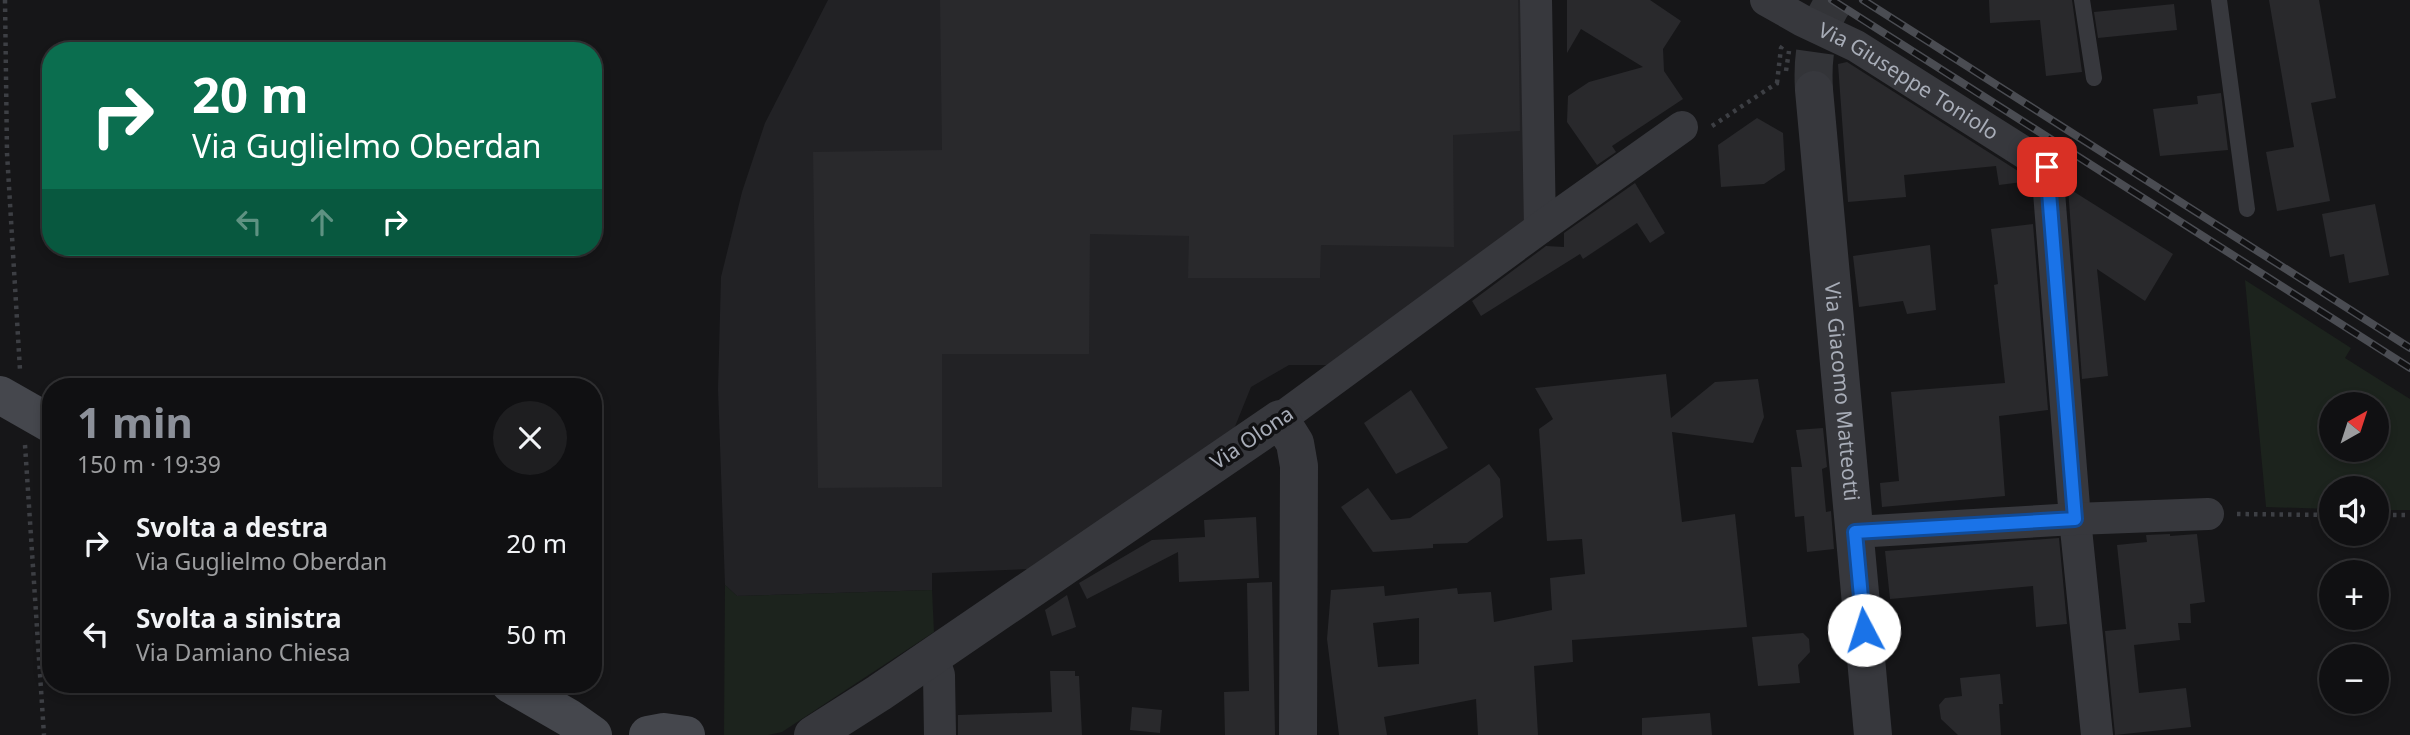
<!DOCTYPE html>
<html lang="it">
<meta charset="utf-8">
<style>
:root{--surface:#101012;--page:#1e1e20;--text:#f1f3f6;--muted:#9c9d9f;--line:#303032;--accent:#8c9099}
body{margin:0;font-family:"Noto Sans",sans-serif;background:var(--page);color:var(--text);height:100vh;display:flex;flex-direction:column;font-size:26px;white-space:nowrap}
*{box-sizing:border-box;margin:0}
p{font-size:23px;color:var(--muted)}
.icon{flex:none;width:38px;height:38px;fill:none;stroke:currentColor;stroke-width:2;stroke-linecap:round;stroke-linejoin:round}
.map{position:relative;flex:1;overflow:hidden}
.drawer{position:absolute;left:42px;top:378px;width:560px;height:315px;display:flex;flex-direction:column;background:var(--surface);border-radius:28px;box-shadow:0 4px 10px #0003,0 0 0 2px var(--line)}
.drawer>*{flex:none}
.top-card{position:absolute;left:42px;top:42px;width:560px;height:214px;border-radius:28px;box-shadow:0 4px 10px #0003,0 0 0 2px var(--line);background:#0b6e4f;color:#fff;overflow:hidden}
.needle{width:46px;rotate:39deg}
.buttons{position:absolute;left:2319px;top:392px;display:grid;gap:14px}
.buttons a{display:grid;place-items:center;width:70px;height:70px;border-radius:50%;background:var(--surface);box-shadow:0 4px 10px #0003,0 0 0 2px var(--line);font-size:35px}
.pin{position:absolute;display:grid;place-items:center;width:60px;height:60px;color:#fff;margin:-30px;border-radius:14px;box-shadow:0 4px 10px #0006}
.me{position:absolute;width:77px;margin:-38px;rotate:355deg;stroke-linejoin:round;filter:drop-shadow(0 0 5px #0008)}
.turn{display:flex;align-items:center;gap:24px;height:147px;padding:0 35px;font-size:32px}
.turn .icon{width:91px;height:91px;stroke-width:2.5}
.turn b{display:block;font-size:49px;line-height:60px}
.lanes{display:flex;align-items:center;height:66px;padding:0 35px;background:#0003;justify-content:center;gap:35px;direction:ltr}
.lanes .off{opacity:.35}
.round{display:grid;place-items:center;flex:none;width:74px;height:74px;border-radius:37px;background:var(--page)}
.head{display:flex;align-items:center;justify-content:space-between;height:119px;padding:0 35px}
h1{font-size:42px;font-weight:700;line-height:52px;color:var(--accent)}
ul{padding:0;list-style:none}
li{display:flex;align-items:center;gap:21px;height:91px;padding:0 35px}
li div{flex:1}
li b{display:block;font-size:26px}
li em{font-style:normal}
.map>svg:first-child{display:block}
</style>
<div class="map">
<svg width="2410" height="735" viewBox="0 0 2410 735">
<rect width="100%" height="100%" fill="#161618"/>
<!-- built -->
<path fill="#222225" d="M 828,0 L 1525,0 L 1525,230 L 1327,365 L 1289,365 L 1251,387 L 1234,429 L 1028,569 L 932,573 L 932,590 L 737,596 L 725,585 L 718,389 L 721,277 L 742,192 L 765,123 Z"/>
<!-- green -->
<g fill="#1c231d" fill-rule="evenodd">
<path d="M 2245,280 L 2351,348 L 2345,358 L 2410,399 L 2410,510 L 2377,510 L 2376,488 L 2331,488 L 2331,509 L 2266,507 ZM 2331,404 L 2376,404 L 2376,450 L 2331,450 Z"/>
<path d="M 725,585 L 737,596 L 932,590 L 934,632 L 782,732 L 768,735 L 724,735 Z"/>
</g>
<!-- building -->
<g fill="#29292c" fill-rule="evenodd">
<path d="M 940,0 L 1518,0 L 1520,131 L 1453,135 L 1454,247 L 1321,245 L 1320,278 L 1188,278 L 1189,236 L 1090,234 L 1089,354 L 942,354 L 942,487 L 818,488 L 813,152 L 942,150 Z"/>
<path d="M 1567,0 L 1650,0 L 1681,21 L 1663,49 L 1664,71 L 1683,99 L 1612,146 L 1616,152 L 1597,165 L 1567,122 L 1568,96 L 1589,82 L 1643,67 L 1581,29 L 1567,53 Z"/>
<path d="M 1989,0 L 2072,0 L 2082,72 L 2046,76 L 2040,20 L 1990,23 Z"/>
<path d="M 2269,0 L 2319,0 L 2336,98 L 2311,103 L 2330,201 L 2277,211 L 2266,152 L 2294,147 Z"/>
<path d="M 2174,4 L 2177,30 L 2098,38 L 2094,12 Z"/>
<path d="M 1847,62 L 2029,178 L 2030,181 L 1999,185 L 1996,166 L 1904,175 L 1906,197 L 1848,202 L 1838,64 Z"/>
<path d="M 2221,93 L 2228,150 L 2160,156 L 2153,109 L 2198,104 L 2197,96 Z"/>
<path d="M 1757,118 L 1783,133 L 1785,170 L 1764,184 L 1721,187 L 1718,145 Z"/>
<path d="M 1635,183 L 1665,233 L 1650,243 L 1637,223 L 1583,259 L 1580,254 L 1481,316 L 1472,301 L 1546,246 L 1564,247 L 1564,233 Z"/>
<path d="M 2068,188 L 2173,254 L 2145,301 L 2097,269 L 2108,376 L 2082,379 Z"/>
<path d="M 2375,204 L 2389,275 L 2349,283 L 2344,254 L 2330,257 L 2322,214 Z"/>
<path d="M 2033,224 L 2048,410 L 1999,416 L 2005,496 L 1882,507 L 1880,483 L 1899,481 L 1891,392 L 2005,383 L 1994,285 L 1998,284 L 1991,229 Z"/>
<path d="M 1930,245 L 1936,310 L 1907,314 L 1903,301 L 1859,307 L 1853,256 Z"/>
<path d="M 1666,374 L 1671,418 L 1715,382 L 1758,379 L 1764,417 L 1753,443 L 1672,432 L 1682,522 L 1735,514 L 1747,627 L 1572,640 L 1573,662 L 1534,666 L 1538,735 L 1478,735 L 1476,699 L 1384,717 L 1387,735 L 1339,735 L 1327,639 L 1331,590 L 1384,586 L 1385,596 L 1457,588 L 1458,594 L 1491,592 L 1494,622 L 1552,610 L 1550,578 L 1585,574 L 1582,539 L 1547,541 L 1539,429 L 1553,419 L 1535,388 ZM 1419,618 L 1419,664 L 1378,667 L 1373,623 Z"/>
<path d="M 1411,390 L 1448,448 L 1396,474 L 1364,423 Z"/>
<path d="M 1823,428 L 1827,467 L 1822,469 L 1826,512 L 1831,511 L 1834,549 L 1807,552 L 1804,516 L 1795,517 L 1791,467 L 1802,467 L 1796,430 Z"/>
<path d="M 1489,464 L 1500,479 L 1503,517 L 1467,543 L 1433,544 L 1433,548 L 1373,552 L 1341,507 L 1368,488 L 1391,520 L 1410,518 Z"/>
<path d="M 1256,517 L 1259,578 L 1179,582 L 1178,552 L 1087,599 L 1079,583 L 1152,540 L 1205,537 L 1204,520 Z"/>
<path d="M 2170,534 L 2170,536 L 2197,534 L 2205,602 L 2190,604 L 2191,623 L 2178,623 L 2180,640 L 2134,645 L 2139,693 L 2186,688 L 2191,727 L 2115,735 L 2105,631 L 2126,629 L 2117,545 L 2147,542 L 2146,535 Z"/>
<path d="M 2059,538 L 2067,624 L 2036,627 L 2033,586 L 1890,599 L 1885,551 Z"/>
<path d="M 1272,582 L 1275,735 L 1225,735 L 1224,692 L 1249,691 L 1247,583 Z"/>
<path d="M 1067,595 L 1076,627 L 1052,636 L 1045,610 Z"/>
<path d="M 1803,633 L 1809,639 L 1810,652 L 1798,665 L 1800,683 L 1758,686 L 1752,637 Z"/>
<path d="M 1050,671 L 1075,671 L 1075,676 L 1079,676 L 1082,735 L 958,735 L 958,715 L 1052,712 Z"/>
<path d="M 2000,674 L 2003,704 L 1999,704 L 2001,735 L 1958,735 L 1941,719 L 1939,705 L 1945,698 L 1962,696 L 1960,678 Z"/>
<path d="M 1132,707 L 1162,710 L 1160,733 L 1130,730 Z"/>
<path d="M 1710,713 L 1712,735 L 1642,735 L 1642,718 Z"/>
</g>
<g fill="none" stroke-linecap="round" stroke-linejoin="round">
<!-- tertiary-tunnel -->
<path stroke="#333438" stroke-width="38" stroke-dasharray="38 19" stroke-linecap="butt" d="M 1814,90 C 1812,56 1816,28 1835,0"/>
<!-- path -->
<g stroke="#3d3f44" stroke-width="4.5" stroke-dasharray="3.5 5" stroke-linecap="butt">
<path d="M 5,0 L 7,153 L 20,370"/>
<path d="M 1786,71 L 1789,51"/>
<path d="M 1777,83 L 1781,48 L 1784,44"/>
<path d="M 1712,126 L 1777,83 L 1784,83"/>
<path d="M 25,445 L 44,735"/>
<path d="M 2237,514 L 2331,515"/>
<path d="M 2376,515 L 2410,515"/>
</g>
<!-- service -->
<g stroke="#37383d" stroke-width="16">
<path d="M 2082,0 L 2094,78"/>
<path d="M 2219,0 L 2247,209"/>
</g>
<!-- minor -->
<g stroke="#37383d" stroke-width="32">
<path d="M 1536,0 L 1540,228"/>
<path id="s1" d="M 1766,0 L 1803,21 L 1856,46 L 2047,167 L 2075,519 L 2097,735"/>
<path d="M 1280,419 L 1540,228 L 1682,127"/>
<path d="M 1855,532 L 2075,519 L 2208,514"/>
<path d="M 932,655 L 939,675 L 940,735"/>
</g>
<!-- tertiary -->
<g stroke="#37383d" stroke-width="38">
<path id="s2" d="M 1814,90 L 1873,735"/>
<path d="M 813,735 L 879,693 L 1280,419 L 1295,443 L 1299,466 L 1298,735"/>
</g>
<!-- secondary -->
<g stroke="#45474d" stroke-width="38">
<path d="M 0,395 L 51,424"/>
<path d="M 510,684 L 569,718 L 593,735"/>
<path d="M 648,735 L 664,732 L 686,735"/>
</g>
<!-- rail casing -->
<g stroke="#4a4c52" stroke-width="8">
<g id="rail">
<path d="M 1832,0 L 2410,368"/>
<path d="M 1863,0 L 2410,348"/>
</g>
</g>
<!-- rail -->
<use href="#rail" stroke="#111113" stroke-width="5" stroke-dasharray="16" stroke-linecap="butt"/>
</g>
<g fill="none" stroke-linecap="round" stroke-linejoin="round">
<!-- route casing -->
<g stroke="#114b97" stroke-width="18">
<path id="route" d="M 1864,630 L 1855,532 L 2075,519 L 2047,167"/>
</g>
<!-- route -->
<use href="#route" stroke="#1a73e8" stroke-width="12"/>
</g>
<g text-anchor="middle" stroke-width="7" stroke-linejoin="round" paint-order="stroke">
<!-- street labels -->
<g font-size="21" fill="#a8adb8" stroke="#111113">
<text dy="7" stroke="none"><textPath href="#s1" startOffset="164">Via Giuseppe Toniolo</textPath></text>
<text dy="7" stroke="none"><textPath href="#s2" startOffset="303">Via Giacomo Matteotti</textPath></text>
<text transform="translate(1252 438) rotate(-34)" y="7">Via Olona</text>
</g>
</g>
</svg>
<div class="buttons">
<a><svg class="needle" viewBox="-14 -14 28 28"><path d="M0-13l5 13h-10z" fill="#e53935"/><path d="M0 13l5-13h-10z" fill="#9c9d9f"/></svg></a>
<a><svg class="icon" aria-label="sound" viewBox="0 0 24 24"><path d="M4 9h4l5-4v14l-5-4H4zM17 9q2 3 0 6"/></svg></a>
<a>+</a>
<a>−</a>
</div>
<div class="pin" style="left:2047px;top:167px;background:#d93025"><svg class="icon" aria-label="arrive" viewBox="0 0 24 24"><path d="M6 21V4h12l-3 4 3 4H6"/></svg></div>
<svg class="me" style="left:1864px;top:630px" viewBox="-20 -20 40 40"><circle r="19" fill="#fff"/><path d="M0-13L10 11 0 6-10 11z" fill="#1a73e8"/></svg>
<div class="top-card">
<div class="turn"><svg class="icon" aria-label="right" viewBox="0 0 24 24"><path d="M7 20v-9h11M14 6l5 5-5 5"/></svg><div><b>20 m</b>Via Guglielmo Oberdan</div></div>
<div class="lanes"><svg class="icon off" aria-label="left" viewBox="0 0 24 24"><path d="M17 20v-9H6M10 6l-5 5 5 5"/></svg><svg class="icon off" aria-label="ahead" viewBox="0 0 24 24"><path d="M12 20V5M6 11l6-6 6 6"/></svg><svg class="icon" aria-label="right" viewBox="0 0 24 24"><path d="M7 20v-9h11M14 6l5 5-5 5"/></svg></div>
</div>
<section class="drawer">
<div class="head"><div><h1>1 min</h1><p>150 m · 19:39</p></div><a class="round"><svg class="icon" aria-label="close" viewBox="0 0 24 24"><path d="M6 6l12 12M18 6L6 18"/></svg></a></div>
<ul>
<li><svg class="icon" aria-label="right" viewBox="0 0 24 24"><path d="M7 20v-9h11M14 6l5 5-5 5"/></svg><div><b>Svolta a destra</b><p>Via Guglielmo Oberdan</p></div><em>20 m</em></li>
<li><svg class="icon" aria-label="left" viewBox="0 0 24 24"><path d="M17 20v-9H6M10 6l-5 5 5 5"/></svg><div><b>Svolta a sinistra</b><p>Via Damiano Chiesa</p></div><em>50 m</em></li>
</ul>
</section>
</div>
